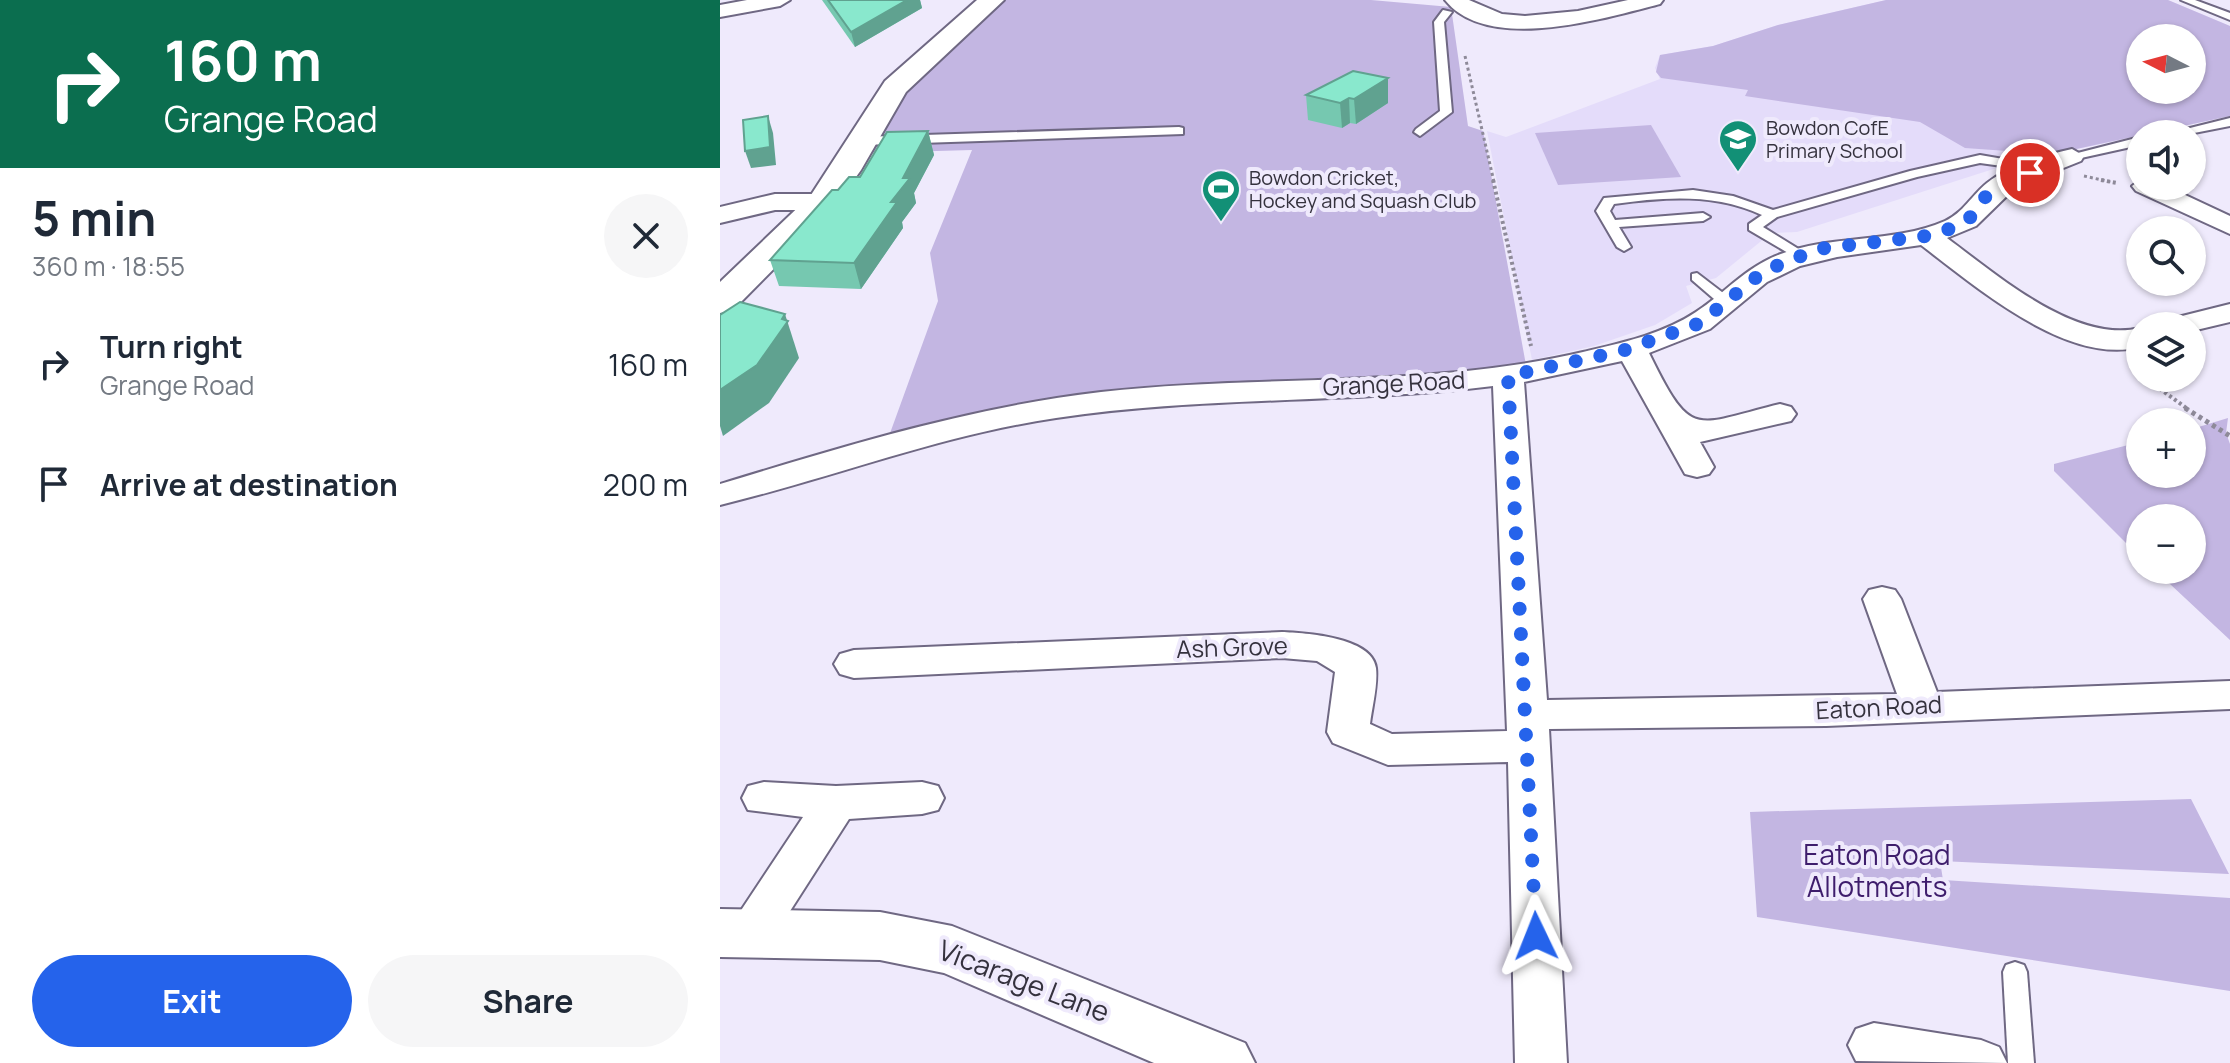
<!DOCTYPE html>
<meta charset="utf-8">
<style>
:root{--surface:#fff;--page:#f6f6f7;--text:#1f2937;--muted:#747a83;--accent:#2563eb}
body{margin:0;font-family:Manrope,sans-serif;background:var(--page);color:var(--text);height:100vh;display:flex;flex-direction:column;font-size:30px;white-space:nowrap}
*{box-sizing:border-box;margin:0}
p{font-size:26px;color:var(--muted)}
.icon{flex:none;width:44px;height:44px;fill:none;stroke:currentColor;stroke-width:2;stroke-linecap:round;stroke-linejoin:round}
.map{position:relative;flex:1;overflow:hidden}
.details{display:flex;flex-direction:column;background:var(--surface);width:720px}
.details>*{flex:none}
.hud{background:#0b6e4f;color:#fff;overflow:hidden}
.needle{width:52px;rotate:276deg}
.tools{position:absolute;left:1406px;top:24px;display:grid;gap:16px}
.tools a{display:grid;place-items:center;width:80px;height:80px;border-radius:50%;background:var(--surface);box-shadow:0 2px 6px #0004;font-size:40px}
.pin{position:absolute;display:grid;place-items:center;width:68px;height:68px;color:#fff;margin:-34px;border:4px solid #fff;border-radius:50%;box-shadow:0 2px 8px #0007}
.me{position:absolute;width:88px;margin:-44px;rotate:358deg;stroke-linejoin:round;filter:drop-shadow(0 0 6px #0008)}
.turn{display:flex;align-items:center;gap:28px;height:168px;padding:0 32px;font-size:36px}
.turn .icon{width:104px;height:104px;stroke-width:2.5}
.turn b{display:block;font-size:56px;line-height:68px}
.round{display:grid;place-items:center;flex:none;width:84px;height:84px;border-radius:42px;background:var(--page)}
.overview{display:flex;align-items:center;justify-content:space-between;height:136px;padding:0 32px}
h1{font-size:48px;font-weight:700;line-height:60px}
.primary-button{display:flex;gap:16px;margin-top:auto;padding:16px 32px}
.primary-button a{flex:1;height:92px;border-radius:48px;background:var(--accent);color:#fff;font-size:32px;font-weight:700;line-height:92px;text-align:center}
.primary-button a+a{background:var(--page);color:var(--text)}
ul{padding:0;list-style:none}
li{display:flex;align-items:center;gap:24px;height:120px;padding:0 32px}
li div{flex:1}
li b{display:block;font-size:30px}
li em{font-style:normal}
main{display:flex;flex:1;min-height:0}
.map>svg:first-child{display:block}
</style>
<main>
<section class="details">
<div class="hud">
<div class="turn"><svg class="icon" aria-label="right" viewBox="0 0 24 24"><path d="M7 20v-9h11M14 6l5 5-5 5"/></svg><div><b>160 m</b>Grange Road</div></div>
</div>
<div class="overview"><div><h1>5 min</h1><p>360 m · 18:55</p></div><a class="round"><svg class="icon" aria-label="close" viewBox="0 0 24 24"><path d="M6 6l12 12M18 6L6 18"/></svg></a></div>
<ul>
<li><svg class="icon" aria-label="right" viewBox="0 0 24 24"><path d="M7 20v-9h11M14 6l5 5-5 5"/></svg><div><b>Turn right</b><p>Grange Road</p></div><em>160 m</em></li>
<li><svg class="icon" aria-label="arrive" viewBox="0 0 24 24"><path d="M6 21V4h12l-3 4 3 4H6"/></svg><div><b>Arrive at destination</b></div><em>200 m</em></li>
</ul>
<div class="primary-button"><a>Exit</a><a>Share</a></div>
</section>
<div class="map">
<svg width="1510" height="1063" viewBox="0 0 1510 1063">
<rect width="100%" height="100%" fill="#efeafc"/>
<!-- built -->
<path fill="#e4dcfa" fill-rule="evenodd" d="M 1166,0 L 1448,0 L 1510,26 L 1510,116 L 1289,164 L 1077,232 L 1051,233 L 996,278 L 966,286 L 972,303 L 935,325 L 874,346 L 812,360 L 767,131 L 786,137 L 940,79 L 935,68 L 940,55 L 993,46 L 1058,25 ZM 1420,38 L 1472,38 L 1472,90 L 1420,90 Z"/>
<!-- green -->
<g fill="#c3b6e2" fill-rule="evenodd">
<path d="M 283,0 L 651,0 L 731,7 L 748,126 L 763,131 L 806,365 C 656,382 503,376 353,395 C 290,404 230,419 169,436 L 218,301 L 210,253 L 252,150 L 147,153 C 177,89 232,47 283,0 Z"/>
<path d="M 1166,0 L 1448,0 L 1510,26 L 1510,116 L 1310,159 L 1287,151 L 1245,148 L 1200,122 L 1025,96 L 1028,90 L 941,78 L 936,72 L 940,55 L 993,46 L 1058,25 ZM 1420,38 L 1472,38 L 1472,90 L 1420,90 Z"/>
<path d="M 931,125 L 961,177 L 838,185 L 815,133 Z"/>
<path d="M 1508,418 L 1506,433 L 1510,444 L 1510,640 L 1435,570 L 1472,570 L 1472,518 L 1420,518 L 1420,557 L 1334,471 L 1334,464 L 1420,442 L 1420,474 L 1472,474 L 1472,429 Z"/>
<path d="M 1471,799 L 1509,874 L 1220,861 L 1223,880 L 1510,898 L 1510,991 L 1037,917 L 1030,812 Z"/>
</g>
<g fill="none" stroke-linecap="round" stroke-linejoin="round">
<!-- lane casing -->
<g stroke="#6f6883" stroke-width="4">
<g id="lane">
<path d="M 1461,0 L 1475,0 L 1510,13 L 1510,20 Z"/>
<path d="M 723,10 L 732,12 L 724,22 L 732,112 L 700,136 L 694,132 L 696,129 L 720,111 L 714,22 Z"/>
<path d="M 1510,118 L 1510,126 L 1469,134 L 1446,134 Z"/>
<path d="M 459,127 L 463,128 L 463,134 L 141,145 L 135,141 L 141,137 Z"/>
<path d="M 1420,137 L 1420,145 L 1352,160 L 1346,156 Z"/>
<path d="M 1260,155 L 1289,160 L 1316,173 L 1310,177 L 1282,166 L 1260,163 L 1197,177 L 1057,217 L 1043,227 L 1085,253 L 1085,259 L 1080,260 L 1029,230 L 1029,224 L 1042,215 C 995,193 944,197 894,204 L 890,211 L 895,220 L 983,213 L 990,217 L 983,221 L 899,227 L 911,247 L 904,251 L 897,247 L 876,211 L 884,198 L 973,190 L 1013,196 L 1053,210 L 1190,171 Z"/>
<path d="M 977,273 L 1011,299 L 1011,305 L 1001,305 L 972,280 L 972,274 Z"/>
<path d="M 1295,962 L 1304,965 L 1307,972 L 1314,1063 L 1288,1063 L 1283,972 L 1286,965 Z"/>
</g>
</g>
<!-- street casing -->
<g stroke="#6f6883" stroke-width="4">
<g id="street">
<path d="M 27,0 L 70,0 L 60,6 L 0,17 L 0,5 Z"/>
<path d="M 725,0 L 749,0 L 782,14 L 805,16 L 858,11 L 908,0 L 943,0 L 940,4 C 885,18 768,54 725,0 Z"/>
<path d="M 1352,149 L 1364,156 L 1361,161 L 1296,187 L 1256,226 L 1227,238 C 1277,275 1356,344 1420,328 L 1420,347 C 1347,366 1255,286 1201,245 L 1117,257 L 1080,266 L 1047,282 L 990,329 L 929,353 C 972,441 973,425 1060,404 L 1071,407 L 1076,414 L 1071,421 L 980,442 L 994,467 L 989,474 L 977,477 L 965,474 L 902,361 L 804,382 L 827,700 L 1177,694 L 1143,599 L 1149,590 L 1162,587 L 1175,590 L 1181,599 L 1217,692 L 1510,681 L 1510,709 L 1106,726 L 829,729 L 847,1063 L 795,1063 L 788,762 L 668,765 L 613,743 L 607,732 L 615,672 L 597,661 L 562,658 L 134,678 L 120,674 L 114,664 L 120,654 L 134,650 L 562,632 C 585,633 652,637 656,668 C 658,685 652,707 650,724 L 672,734 L 787,731 L 773,386 C 628,404 480,396 336,418 C 220,435 112,478 0,505 L 0,484 C 125,446 251,407 381,392 C 541,374 705,389 863,352 C 901,343 943,334 976,312 C 1005,293 1025,268 1058,255 C 1111,234 1172,244 1225,221 C 1243,213 1252,195 1267,183 C 1289,166 1325,155 1352,149 Z"/>
<path d="M 1420,180 L 1420,186 L 1446,186 L 1510,216 L 1510,234 L 1416,191 L 1412,186 Z"/>
<path d="M 55,194 L 102,194 L 115,202 L 102,210 L 55,210 L 0,223 L 0,207 Z"/>
<path d="M 1510,304 L 1510,322 L 1472,331 L 1472,326 L 1442,326 L 1446,320 Z"/>
<path d="M 44,782 L 116,786 L 202,782 L 218,786 L 224,798 L 218,810 L 202,814 L 129,819 L 47,947 L 30,953 L 13,947 L 6,933 L 83,817 L 28,810 L 22,798 L 28,786 Z"/>
<path d="M 1154,1023 L 1261,1040 L 1279,1047 L 1287,1063 L 1136,1061 L 1128,1045 L 1136,1029 Z"/>
</g>
</g>
<!-- secondary casing -->
<g stroke="#6f6883" stroke-width="4">
<g id="secondary">
<path d="M 257,0 L 284,0 L 186,92 L 141,170 L 113,209 L 13,310 L 0,313 L 0,282 L 91,195 L 165,81 Z"/>
<path d="M 0,909 L 160,912 L 232,926 L 525,1043 L 535,1063 L 434,1063 L 224,973 L 160,960 L 0,957 Z"/>
</g>
</g>
<!-- path-far2 -->
<g stroke="#8e8a99" stroke-width="3" stroke-dasharray="3 3" stroke-linecap="butt">
<path d="M 745,56 L 774,182"/>
<path d="M 1364,176 L 1391,182"/>
</g>
<!-- path-far1 -->
<g stroke="#8e8a99" stroke-width="4" stroke-dasharray="3 3" stroke-linecap="butt">
<path d="M 773,180 L 811,346"/>
<path d="M 1381,180 L 1397,183"/>
<path d="M 1411,364 L 1420,373"/>
<path d="M 1425,378 L 1469,410"/>
</g>
<!-- path -->
<path stroke="#8e8a99" stroke-width="5" stroke-dasharray="4 4" stroke-linecap="butt" d="M 1465,408 L 1510,436"/>
<!-- lane -->
<use href="#lane" fill="#fff" fill-rule="evenodd"/>
<!-- street -->
<use href="#street" fill="#fff" fill-rule="evenodd"/>
<!-- secondary -->
<use href="#secondary" fill="#fff" fill-rule="evenodd"/>
</g>
<!-- wall -->
<g fill="#76c8b0">
<path d="M 102,0 L 200,0 L 202,8 L 135,47 Z"/>
<path d="M 668,78 L 668,103 L 636,124 L 630,123 L 622,128 L 588,120 L 586,95 Z"/>
<path d="M 208,131 L 214,155 L 194,193 L 196,203 L 182,222 L 183,228 L 141,289 L 59,286 L 50,260 L 140,177 Z"/>
</g>
<!-- shaded-wall -->
<g fill="#60a290">
<path d="M 187,0 L 200,0 L 202,8 L 135,47 L 131,32 Z"/>
<path d="M 668,78 L 668,103 L 636,124 L 634,99 Z"/>
<path d="M 629,98 L 630,123 L 622,128 L 620,103 Z"/>
<path d="M 48,116 L 53,133 L 56,165 L 31,168 L 25,151 Z"/>
<path d="M 208,131 L 214,155 L 194,193 L 196,203 L 182,222 L 183,228 L 141,289 L 134,263 L 171,202 L 183,178 Z"/>
<path d="M 65,314 L 79,358 L 49,403 L 3,436 L 0,426 L 0,390 Z"/>
</g>
<!-- building -->
<g fill="#89e8cd" stroke="#60a290" stroke-width="2">
<path d="M 108,0 L 187,0 L 131,32 Z"/>
<path d="M 633,71 L 668,78 L 634,99 L 629,98 L 620,103 L 586,95 Z"/>
<path d="M 48,116 L 50,147 L 25,151 L 23,120 Z"/>
<path d="M 208,131 L 183,178 L 190,178 L 171,202 L 177,202 L 134,263 L 50,260 L 112,190 L 118,190 L 129,177 L 140,177 L 167,132 Z"/>
<path d="M 20,302 L 65,314 L 62,319 L 68,321 L 37,365 L 0,390 L 0,315 Z"/>
</g>
<g fill="none" stroke-linecap="round" stroke-linejoin="round">
<!-- route -->
<path stroke="#2563eb" stroke-width="14" stroke-dasharray="0 25.2" d="M 816,936 L 788,376 L 902,351 L 980,323 L 1044,271 L 1098,249 L 1206,236 L 1236,227 L 1252,216 L 1266,196 L 1285,183 L 1310,173"/>
</g>
<!-- icons -->
<defs>
<g id="school-pin" transform="scale(2)"><path d="M0 17L-7.5 6A9.5 9.5 0 1 1 7.5 6Z" fill="#129076" stroke="#efeafc"/><path d="M0-5L7-2L0 1L-7-2ZM-4 1L0 2.5L4 1V4Q0 6-4 4Z" fill="#fff"/></g>
<g id="stadium-pin" transform="scale(2)"><path d="M0 17L-7.5 6A9.5 9.5 0 1 1 7.5 6Z" fill="#129076" stroke="#efeafc"/><path d="M0-5a6.5 5 0 1 0 0 10a6.5 5 0 1 0 0-10ZM-3.5-1.8h7v3.6h-7Z" fill="#fff"/></g>
</defs>
<g fill-rule="evenodd">
<use href="#school-pin" x="1018" y="139"/>
<use href="#stadium-pin" x="501" y="189"/>
</g>
<g text-anchor="middle" stroke-width="8" stroke-linejoin="round" paint-order="stroke">
<!-- far-poi labels -->
<g font-size="20" fill="#35323e" stroke="#efeafc" text-anchor="start">
<text x="1046" y="135">Bowdon CofE<tspan x="1046" dy="23">Primary School</tspan></text>
<text x="529" y="185">Bowdon Cricket,<tspan x="529" dy="23">Hockey and Squash Club</tspan></text>
</g>
<!-- street labels -->
<g font-size="24" fill="#35323e" stroke="#efeafc">
<text transform="translate(674 384) rotate(-3)" y="8">Grange Road</text>
<text transform="translate(512 648) rotate(-2)" y="8">Ash Grove</text>
<text transform="translate(1159 708) rotate(-3)" y="8">Eaton Road</text>
</g>
<!-- near-park labels -->
<g font-size="28" fill="#3e1d6c" stroke="#efeafc">
<text x="1157" y="865">Eaton Road<tspan x="1157" dy="32">Allotments</tspan></text>
</g>
<!-- near-street labels -->
<g font-size="28" fill="#35323e" stroke="#efeafc">
<text transform="translate(304 981) rotate(21)" y="10">Vicarage Lane</text>
</g>
</g>
</svg>
<div class="tools">
<a><svg class="needle" viewBox="-14 -14 28 28"><path d="M0-13l5 13h-10z" fill="#e53935"/><path d="M0 13l5-13h-10z" fill="#747a83"/></svg></a>
<a><svg class="icon" aria-label="sound" viewBox="0 0 24 24"><path d="M4 9h4l5-4v14l-5-4H4zM17 9q2 3 0 6"/></svg></a>
<a><svg class="icon" aria-label="search" viewBox="0 0 24 24"><circle cx="10" cy="10" r="6"/><path d="M15 15l6 6"/></svg></a>
<a><svg class="icon" aria-label="layers" viewBox="0 0 24 24"><path d="M12 4l9 5-9 5-9-5zM3 14l9 5 9-5"/></svg></a>
<a>+</a>
<a>−</a>
</div>
<div class="pin" style="left:1310px;top:173px;background:#d93025"><svg class="icon" aria-label="arrive" viewBox="0 0 24 24"><path d="M6 21V4h12l-3 4 3 4H6"/></svg></div>
<svg class="me" style="left:816px;top:936px" viewBox="-20 -20 40 40"><path d="M0-17L14 15 0 8-14 15z" fill="#2563eb" stroke="#fff" stroke-width="4"/></svg>
</div>
</main>
